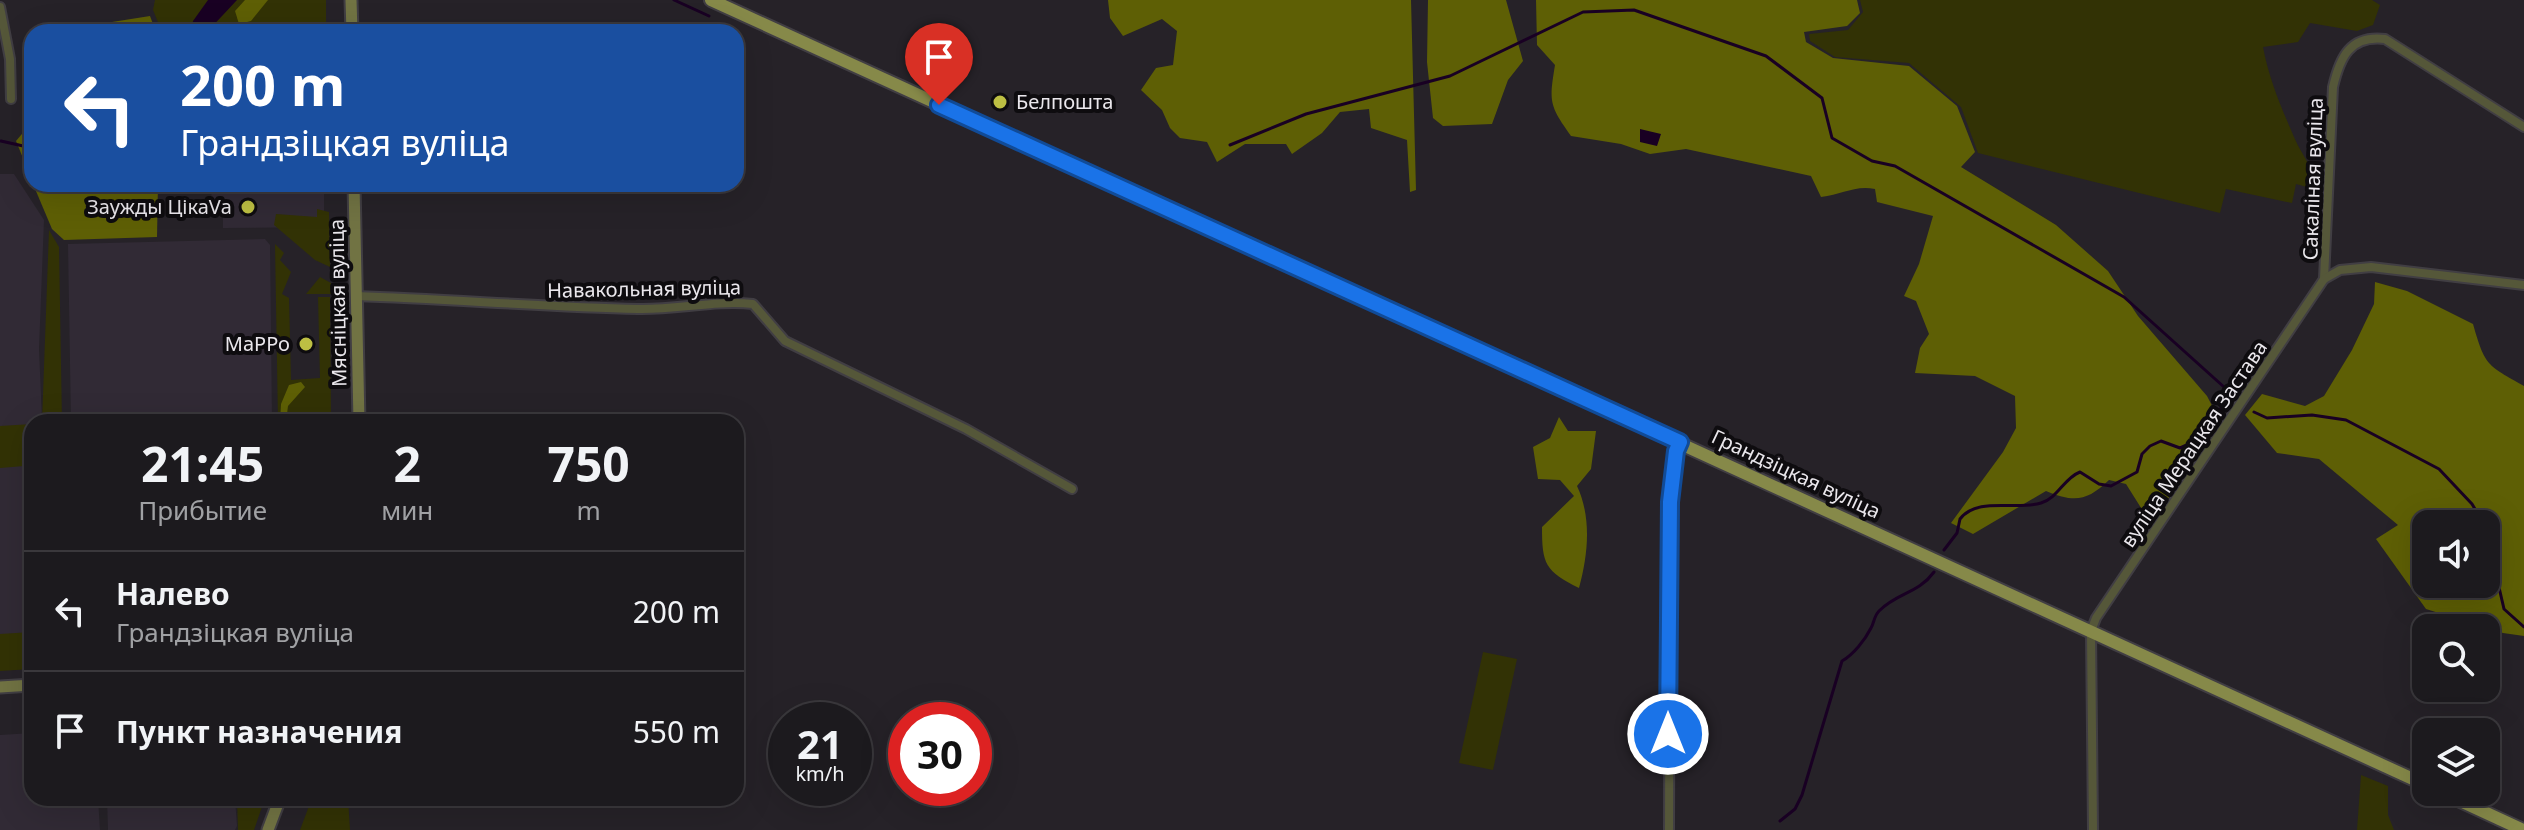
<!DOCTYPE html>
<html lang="ru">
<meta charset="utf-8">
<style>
:root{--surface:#1c1a1e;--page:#29272b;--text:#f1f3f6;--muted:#a0a1a4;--line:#3a383c}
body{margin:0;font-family:"Noto Sans",sans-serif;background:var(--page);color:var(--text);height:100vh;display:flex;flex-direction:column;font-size:30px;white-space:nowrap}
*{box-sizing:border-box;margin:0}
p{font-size:26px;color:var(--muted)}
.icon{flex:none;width:44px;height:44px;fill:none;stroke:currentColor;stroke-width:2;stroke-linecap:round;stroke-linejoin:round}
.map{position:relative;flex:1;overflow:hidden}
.panel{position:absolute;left:24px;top:414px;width:720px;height:392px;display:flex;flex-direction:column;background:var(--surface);border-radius:24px;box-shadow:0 8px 32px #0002,0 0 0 2px var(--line)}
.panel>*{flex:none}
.hud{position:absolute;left:24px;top:24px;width:720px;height:168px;border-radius:24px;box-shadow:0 8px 32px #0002,0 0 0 2px var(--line);background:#1a4fa0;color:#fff;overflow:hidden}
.fabs{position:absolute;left:2412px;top:510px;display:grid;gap:16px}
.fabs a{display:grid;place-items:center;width:88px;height:88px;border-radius:16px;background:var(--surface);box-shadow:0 8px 32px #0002,0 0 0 2px var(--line);font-size:40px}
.speed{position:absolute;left:768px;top:702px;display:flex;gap:16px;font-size:40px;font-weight:700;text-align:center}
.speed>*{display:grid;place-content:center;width:104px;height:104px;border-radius:50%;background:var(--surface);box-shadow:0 8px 32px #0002,0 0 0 2px var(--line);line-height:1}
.speed small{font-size:20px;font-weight:400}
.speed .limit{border:12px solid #d22;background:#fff;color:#111}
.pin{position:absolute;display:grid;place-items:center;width:68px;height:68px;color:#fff;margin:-82px -34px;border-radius:50% 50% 50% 0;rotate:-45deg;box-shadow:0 0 8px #0007}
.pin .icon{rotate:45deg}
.me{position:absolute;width:88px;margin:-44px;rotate:0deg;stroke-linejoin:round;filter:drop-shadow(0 0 6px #0008)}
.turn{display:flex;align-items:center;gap:28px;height:168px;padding:0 24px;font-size:36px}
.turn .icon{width:104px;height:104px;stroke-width:2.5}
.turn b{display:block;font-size:56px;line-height:68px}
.eta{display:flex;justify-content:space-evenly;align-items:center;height:136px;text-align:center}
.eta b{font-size:48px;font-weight:700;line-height:56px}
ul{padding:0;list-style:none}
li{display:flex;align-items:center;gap:24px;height:120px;padding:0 24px;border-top:2px solid var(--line)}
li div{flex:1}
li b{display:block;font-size:30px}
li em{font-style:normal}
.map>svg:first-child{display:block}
</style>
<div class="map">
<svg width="2524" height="830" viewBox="0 0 2524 830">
<rect width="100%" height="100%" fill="#262228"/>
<!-- built -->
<g fill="#312a35">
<path d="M 0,174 L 14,174 L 44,220 L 39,349 L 42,420 L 32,422 L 32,657 L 0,658 Z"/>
<path d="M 212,184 L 324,184 L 324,227 L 223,228 L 223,205 L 211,205 Z"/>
<path d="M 265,239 L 270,245 L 272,422 L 71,422 L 68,244 Z"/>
<path d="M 32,733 L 32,798 L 98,798 L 100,830 L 0,830 L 0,735 Z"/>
<path d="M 107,798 L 235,798 L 237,826 L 235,830 L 108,830 Z"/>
</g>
<!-- green -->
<g fill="#323205">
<path d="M 155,0 L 326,0 L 326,32 L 162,32 L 153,10 Z"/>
<path d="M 1860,0 L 2372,0 L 2380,5 L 2373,25 L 2357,31 L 2310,23 L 2298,42 L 2263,47 C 2269,79 2281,107 2294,137 C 2304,160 2312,162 2314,189 L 2296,184 L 2292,203 L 2226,189 L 2220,213 L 1978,153 L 1961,107 L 1909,63 L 1835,57 L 1810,41 L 1809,34 L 1848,30 L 1863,12 Z"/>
<path d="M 317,209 L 329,212 L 330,267 L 315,260 L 274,225 L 276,214 L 317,217 Z"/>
<path d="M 49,230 L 59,247 L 62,422 L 42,422 Z"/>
<path d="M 275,244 L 284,253 L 280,260 L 291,272 L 282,294 L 289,298 L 291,380 L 320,378 L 318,297 L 330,297 L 331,422 L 278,422 Z"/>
<path d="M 320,277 L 331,283 L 331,294 L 306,294 Z"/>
<path d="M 32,424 L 32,616 L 24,466 L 0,468 L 0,426 Z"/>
<path d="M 32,632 L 32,669 L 0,671 L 0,634 Z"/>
<path d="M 1483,652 L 1517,659 L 1493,770 L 1459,763 Z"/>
<path d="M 2361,775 L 2388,786 L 2388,815 L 2394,830 L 2357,830 Z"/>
<path d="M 237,798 L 265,798 L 254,830 L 238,830 Z"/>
<path d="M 312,798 L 348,798 L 350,830 L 300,830 Z"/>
</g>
<!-- forest -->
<g fill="#5e5f05" fill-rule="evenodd">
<path d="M 245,0 L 268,0 L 251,21 L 239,24 L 235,11 Z"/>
<path d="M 1108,0 L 1411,0 L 1416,190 L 1410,192 L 1407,140 L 1371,128 L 1369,109 L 1340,112 L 1322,133 L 1292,154 L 1286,144 L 1245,144 L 1217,162 L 1207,142 L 1180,138 L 1170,128 L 1162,110 L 1141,90 L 1156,68 L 1173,65 L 1177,31 L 1162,19 L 1123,36 L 1110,18 Z"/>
<path d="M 1428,0 L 1506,0 L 1523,61 L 1508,80 L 1492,124 L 1443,126 L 1433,118 L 1427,62 Z"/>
<path d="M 1536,0 L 1857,0 L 1860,13 L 1847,26 L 1804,32 L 1806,42 L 1833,58 L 1909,66 L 1957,106 L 1975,152 L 1961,167 L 2056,225 L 2108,271 L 2138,316 L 2207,396 L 2221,423 L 2160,510 L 2143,511 L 2126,484 L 2109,480 C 2087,501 2075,503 2046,491 L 1973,534 L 1951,523 L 2003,452 L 2016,428 L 2015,396 L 1975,376 L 1915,373 L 1920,348 L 1929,334 L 1916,301 L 1904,296 L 1919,264 L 1933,216 L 1877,202 L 1875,189 C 1854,185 1842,195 1821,197 L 1811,176 L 1686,149 L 1650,154 L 1621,144 L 1571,136 C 1549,105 1549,102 1555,65 L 1537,45 Z"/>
<path d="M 150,16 L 156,32 L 77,32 L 93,25 Z"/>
<path d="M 32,122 L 32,180 L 16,141 Z"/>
<path d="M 33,184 L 158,184 L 157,237 L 64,240 L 52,229 Z"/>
<path d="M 2375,282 L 2407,291 L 2473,324 C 2485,366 2487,365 2524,386 L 2524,636 L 2503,633 L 2426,609 L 2376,539 L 2398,525 L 2319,459 L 2277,453 L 2245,415 L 2262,394 L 2305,406 L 2324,396 L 2352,350 L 2374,304 ZM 2426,524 L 2486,524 L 2486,584 L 2426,584 Z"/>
<path d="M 301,382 L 305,387 L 288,406 L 286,422 L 280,422 L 281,404 L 289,385 Z"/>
<path d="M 1559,417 L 1568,431 L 1596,431 L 1591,469 L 1577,486 C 1592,518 1588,555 1579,588 C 1545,571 1542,564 1542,527 L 1574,496 L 1560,480 L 1538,479 L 1533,447 L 1550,438 Z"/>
</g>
<!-- water -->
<g fill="#190023">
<path d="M 208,0 L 237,0 L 207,32 L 192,30 L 193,21 Z"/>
<path d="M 1640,129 L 1661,134 L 1657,146 L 1640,142 Z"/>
</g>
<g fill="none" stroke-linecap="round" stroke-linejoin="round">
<!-- stream -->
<g stroke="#190023" stroke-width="3">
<path d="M 674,0 L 709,16"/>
<path d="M 1,141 L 32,148"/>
<path d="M 1230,145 L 1306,114 L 1450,76 L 1583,12 L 1634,10 L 1766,56 L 1822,98 L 1832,138 L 1872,161 L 1895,166 L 2124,297 L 2234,396 L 2227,397 C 2216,419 2203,439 2180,448 L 2161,441 L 2150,446 L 2142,454 L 2137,472 L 2111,486 L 2099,484 L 2080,472 C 2064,478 2058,498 2041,503 C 2017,511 1977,496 1960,519 L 1957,533 L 1944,550"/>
<path d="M 2254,412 L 2267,418 L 2312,415 L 2346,420 L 2439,469 L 2472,504 L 2484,524"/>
<path d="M 2486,527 L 2500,549 L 2495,570 L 2504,609 L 2524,627"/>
<path d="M 1780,821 L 1795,809 L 1802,795 L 1842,661 C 1853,655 1865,640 1871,628 C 1874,623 1874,616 1879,611 C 1898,592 1918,594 1934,572"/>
</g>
<!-- street casing -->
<g stroke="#413e43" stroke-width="12">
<g id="street">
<path d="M 0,7 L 10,59 L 11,99"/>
<path d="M 2324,279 L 2333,87 C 2340,57 2350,35 2385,39 L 2524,127"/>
<path d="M 356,296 C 450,299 544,307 638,309 C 677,310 714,300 753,304 L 785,341 L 966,429 L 1072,489"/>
<path d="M 1669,830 L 1670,502 L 1676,451 L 1680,442"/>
<path d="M 2093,830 L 2091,631 L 2096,618 L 2324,279 L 2340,270 L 2371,267 L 2524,285"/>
</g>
</g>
<!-- secondary casing -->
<g stroke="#413e43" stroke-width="15">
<g id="secondary">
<path d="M 351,0 L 352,32"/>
<path d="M 354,184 L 359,422"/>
<path d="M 0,687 L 32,685"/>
<path d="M 268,830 L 280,798"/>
</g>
</g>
<!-- primary casing -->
<g stroke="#413e43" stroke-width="16">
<g id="primary">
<path d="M 711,0 L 2426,785"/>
<path d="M 2441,792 L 2523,830"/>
</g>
</g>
<!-- street -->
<use href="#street" stroke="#555739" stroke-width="8"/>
<!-- secondary -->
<use href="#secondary" stroke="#717343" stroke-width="11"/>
<!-- primary -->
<use href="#primary" stroke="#868949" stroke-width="12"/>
</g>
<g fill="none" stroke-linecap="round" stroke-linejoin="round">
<!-- route casing -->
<g stroke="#114b97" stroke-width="20">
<path id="route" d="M 939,105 L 1680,442 L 1676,451 L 1670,502 L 1668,734"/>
</g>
<!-- route -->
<use href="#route" stroke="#1a73e8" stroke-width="14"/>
</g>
<!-- markers -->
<g fill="#bdbf43" stroke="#0e0c0f" stroke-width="3">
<circle cx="1000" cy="102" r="8"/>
<circle cx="248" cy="207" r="8"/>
<circle cx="306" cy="344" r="8"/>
</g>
<g text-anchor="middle" stroke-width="8" stroke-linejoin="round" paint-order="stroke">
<!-- poi labels -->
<g font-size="20" fill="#eae7ec" stroke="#0e0c0f" text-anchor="end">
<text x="1016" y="109" text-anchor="start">Белпошта</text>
<text x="232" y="214">Заужды ЦікаVа</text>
<text x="290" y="351">МаРРо</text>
</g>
<!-- street labels -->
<g font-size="20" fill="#eae7ec" stroke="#0e0c0f">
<text transform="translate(2313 179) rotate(-88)" y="7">Сакаліная вуліца</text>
<text transform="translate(644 289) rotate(-1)" y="7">Навакольная вуліца</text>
<text transform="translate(338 303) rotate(-91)" y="7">Мясніцкая вуліца</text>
<text transform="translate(2194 444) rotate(-56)" y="7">вуліца Мерацкая Застава</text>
<text transform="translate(1796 474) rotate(25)" y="7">Грандзіцкая вуліца</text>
</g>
</g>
</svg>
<div class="fabs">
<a><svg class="icon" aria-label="sound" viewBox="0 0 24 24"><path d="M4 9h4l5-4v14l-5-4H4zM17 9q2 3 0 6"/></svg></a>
<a><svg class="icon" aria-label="search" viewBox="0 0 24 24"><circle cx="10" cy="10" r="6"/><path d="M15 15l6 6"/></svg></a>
<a><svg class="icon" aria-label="layers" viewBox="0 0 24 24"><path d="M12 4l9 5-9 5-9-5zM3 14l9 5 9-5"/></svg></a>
</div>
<div class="speed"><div>21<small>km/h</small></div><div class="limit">30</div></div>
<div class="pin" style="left:939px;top:105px;background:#d93025"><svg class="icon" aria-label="arrive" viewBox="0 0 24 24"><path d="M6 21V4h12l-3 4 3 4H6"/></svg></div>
<svg class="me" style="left:1668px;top:734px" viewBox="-20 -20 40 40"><circle r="17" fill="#1a73e8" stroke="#fff" stroke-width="3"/><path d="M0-11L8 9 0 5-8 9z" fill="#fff"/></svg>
<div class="hud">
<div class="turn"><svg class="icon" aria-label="left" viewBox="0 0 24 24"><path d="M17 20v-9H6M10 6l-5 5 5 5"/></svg><div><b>200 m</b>Грандзіцкая вуліца</div></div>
</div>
<section class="panel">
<div class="eta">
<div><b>21:45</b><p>Прибытие</p></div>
<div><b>2</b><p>мин</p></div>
<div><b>750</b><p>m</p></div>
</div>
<ul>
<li><svg class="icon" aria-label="left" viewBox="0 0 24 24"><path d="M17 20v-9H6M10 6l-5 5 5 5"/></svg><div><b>Налево</b><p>Грандзіцкая вуліца</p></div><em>200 m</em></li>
<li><svg class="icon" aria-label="arrive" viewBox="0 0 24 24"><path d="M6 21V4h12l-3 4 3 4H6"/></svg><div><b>Пункт назначения</b></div><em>550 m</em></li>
</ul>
</section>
</div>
